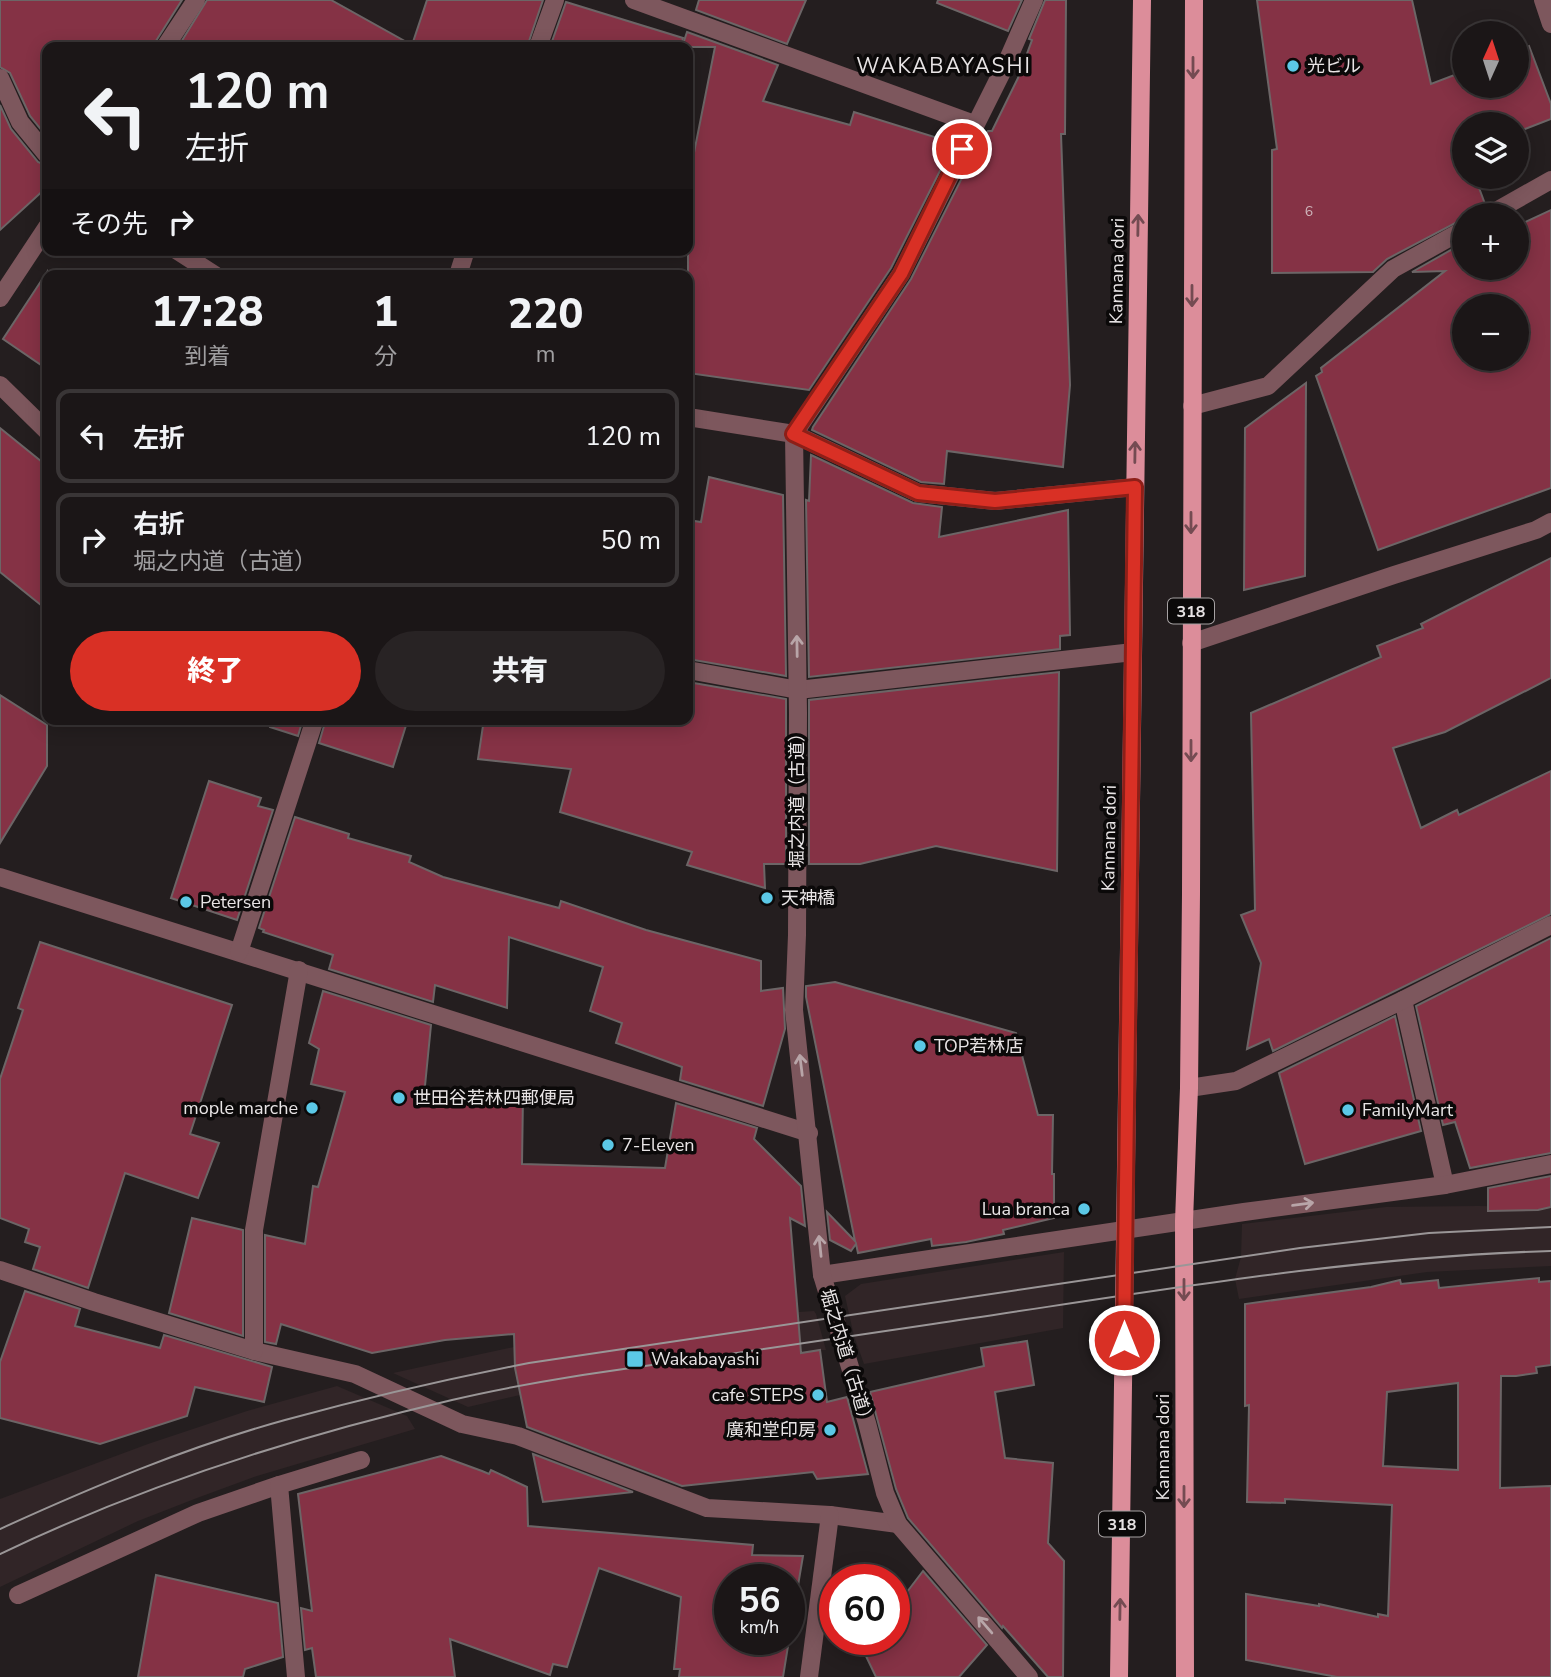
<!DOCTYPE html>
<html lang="ja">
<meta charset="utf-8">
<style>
:root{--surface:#1b1617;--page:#282324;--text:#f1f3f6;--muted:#a09fa1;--line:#393536;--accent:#d93025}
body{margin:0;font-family:"Nunito Sans","Noto Sans JP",sans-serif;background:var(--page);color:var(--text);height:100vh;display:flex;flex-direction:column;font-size:26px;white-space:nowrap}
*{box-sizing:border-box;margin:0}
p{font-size:23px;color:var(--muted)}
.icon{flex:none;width:38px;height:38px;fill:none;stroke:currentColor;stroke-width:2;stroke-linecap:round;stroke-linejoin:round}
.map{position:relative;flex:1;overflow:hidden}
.details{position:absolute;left:42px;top:270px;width:651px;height:455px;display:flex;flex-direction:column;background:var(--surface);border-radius:14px;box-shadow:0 4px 18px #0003,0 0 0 2px var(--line)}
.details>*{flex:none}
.top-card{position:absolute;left:42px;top:42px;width:651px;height:214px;border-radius:14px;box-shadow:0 4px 18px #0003,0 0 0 2px var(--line);background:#1b1617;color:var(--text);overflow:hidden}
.needle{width:46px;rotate:3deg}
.tools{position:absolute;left:1452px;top:21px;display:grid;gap:14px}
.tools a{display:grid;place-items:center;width:77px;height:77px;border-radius:50%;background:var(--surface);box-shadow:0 4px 18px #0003,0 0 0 2px var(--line);font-size:35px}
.speed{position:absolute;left:714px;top:1564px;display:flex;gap:14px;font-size:35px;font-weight:700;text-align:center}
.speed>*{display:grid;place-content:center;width:91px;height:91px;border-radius:50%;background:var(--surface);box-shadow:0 4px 18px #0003,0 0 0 2px var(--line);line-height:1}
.speed small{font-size:18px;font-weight:400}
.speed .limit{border:10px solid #d22;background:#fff;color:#111}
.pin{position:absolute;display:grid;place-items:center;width:60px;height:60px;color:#fff;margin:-30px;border:4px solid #fff;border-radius:50%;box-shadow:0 2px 7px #0007}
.me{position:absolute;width:77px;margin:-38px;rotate:0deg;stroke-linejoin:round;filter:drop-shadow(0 0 5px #0008)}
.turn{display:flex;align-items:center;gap:24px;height:147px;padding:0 28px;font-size:32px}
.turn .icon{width:91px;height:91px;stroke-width:2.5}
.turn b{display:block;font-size:49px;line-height:60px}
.then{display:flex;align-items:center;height:66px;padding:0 28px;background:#0003;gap:14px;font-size:26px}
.eta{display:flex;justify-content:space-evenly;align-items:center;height:119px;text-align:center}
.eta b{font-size:42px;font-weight:800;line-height:49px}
.button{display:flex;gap:14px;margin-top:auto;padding:14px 28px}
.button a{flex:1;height:80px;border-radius:42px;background:var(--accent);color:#fff;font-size:28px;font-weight:800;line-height:80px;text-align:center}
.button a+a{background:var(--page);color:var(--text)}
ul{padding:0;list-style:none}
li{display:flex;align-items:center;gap:21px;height:94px;margin:0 14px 10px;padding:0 14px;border:4px solid var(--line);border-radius:14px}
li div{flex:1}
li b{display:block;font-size:26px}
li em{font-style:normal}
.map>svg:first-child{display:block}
</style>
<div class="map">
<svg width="1551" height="1677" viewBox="0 0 1551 1677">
<rect width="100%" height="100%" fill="#241e1f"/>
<!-- built -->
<g fill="#312527">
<path d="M 1478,1206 L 1551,1207 L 1551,1266 L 1427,1272 L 1239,1299 L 1235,1279 L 1241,1257 L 1242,1224 L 1386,1207 Z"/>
<path d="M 1064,1252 L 1063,1328 L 864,1364 L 854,1336 L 845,1296 L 861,1284 Z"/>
<path d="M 797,1288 L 799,1312 L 814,1311 L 816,1314 L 826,1350 L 820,1350 L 822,1365 L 524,1411 L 520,1395 L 468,1407 L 393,1373 L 514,1347 L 514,1330 L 746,1293 Z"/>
<path d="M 337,1386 L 407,1416 L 415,1429 L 257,1476 L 197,1498 L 138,1521 L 0,1587 L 0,1499 L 148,1444 L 247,1411 Z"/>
</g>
<!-- building -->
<g fill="#853245" stroke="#6c6566" stroke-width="2" fill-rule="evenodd">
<path d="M 0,0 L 182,0 L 156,41 L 154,47 L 47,47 L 47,137 L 30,116 L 10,73 L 0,67 Z"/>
<path d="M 207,0 L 331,0 L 412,45 L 427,0 L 543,0 L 527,47 L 178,47 Z"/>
<path d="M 699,0 L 806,0 L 787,44 L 696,10 Z"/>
<path d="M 938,0 L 1022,0 L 1008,31 L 937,3 Z"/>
<path d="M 1045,0 L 1066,0 L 1065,134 L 1061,134 L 1070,385 L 1063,467 L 947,451 L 944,484 L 921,482 L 812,430 L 813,427 L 911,279 L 976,150 L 988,131 L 992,131 L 1018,78 L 1032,40 L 1029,39 Z"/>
<path d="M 1257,0 L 1412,0 L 1431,84 L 1465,71 L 1465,86 L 1517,86 L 1517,51 L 1529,46 L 1551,104 L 1551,119 L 1517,132 L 1517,124 L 1465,124 L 1465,177 L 1475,177 L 1485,204 L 1480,209 L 1478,215 L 1465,215 L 1465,218 L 1387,259 L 1373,272 L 1272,273 L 1272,150 L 1277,149 Z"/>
<path d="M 566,2 L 683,38 L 681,47 L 550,47 Z"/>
<path d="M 687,32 L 778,65 L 763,101 L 850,125 L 854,112 L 954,143 L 891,268 L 809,390 L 688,373 L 688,151 L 694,153 L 715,47 L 682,47 Z"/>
<path d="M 0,105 L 11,129 L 38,162 L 47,166 L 47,187 L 0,230 Z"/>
<path d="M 1551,210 L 1551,488 L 1378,550 L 1316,376 L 1322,372 L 1321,368 L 1445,271 L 1412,272 L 1465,242 L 1465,268 L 1517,268 L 1517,226 ZM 1465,306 L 1517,306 L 1517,359 L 1465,359 Z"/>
<path d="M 47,272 L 47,369 L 3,339 Z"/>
<path d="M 1306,383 L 1305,576 L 1244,590 L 1245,428 Z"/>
<path d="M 0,428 L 47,466 L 47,610 L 0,572 Z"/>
<path d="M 811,455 L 913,503 L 942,507 L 939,537 L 1068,510 L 1070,635 L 1060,636 L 1060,649 L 809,677 L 806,500 L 809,501 Z"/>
<path d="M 709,477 L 783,495 L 786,676 L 688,659 L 688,520 L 701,522 Z"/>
<path d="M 1551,558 L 1551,678 L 1445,732 L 1393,748 L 1421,828 L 1457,810 L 1459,815 L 1551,771 L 1551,914 L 1273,1051 L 1269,1039 L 1247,1049 L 1261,963 L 1241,915 L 1255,910 L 1251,713 L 1381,657 L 1377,646 L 1423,628 L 1421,624 Z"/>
<path d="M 1059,672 L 1057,871 L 936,846 L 860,864 L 809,864 L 809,700 Z"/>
<path d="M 688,682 L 786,699 L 786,864 L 764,864 L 765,888 L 687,865 L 692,852 L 560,812 L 571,769 L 478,759 L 484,719 L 688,719 Z"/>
<path d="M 0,695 L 47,725 L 47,766 L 0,843 Z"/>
<path d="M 271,719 L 303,719 L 298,736 L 270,727 Z"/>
<path d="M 326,719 L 408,719 L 393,767 L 319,743 Z"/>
<path d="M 209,781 L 261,798 L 258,806 L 273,810 L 237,920 L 171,898 Z"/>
<path d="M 295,817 L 349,834 L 348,838 L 411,856 L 409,862 L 443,877 L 559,908 L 561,901 L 646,930 L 761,961 L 761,991 L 783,988 L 785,1029 L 763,1106 L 680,1080 L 682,1067 L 616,1043 L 622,1023 L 590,1011 L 603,967 L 509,937 L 507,1008 L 435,985 L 433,1002 L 329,969 L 333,955 L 263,932 L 264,930 L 259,928 Z"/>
<path d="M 1551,938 L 1551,1153 L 1470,1168 L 1455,1122 L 1443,1125 L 1416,1006 Z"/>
<path d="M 40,942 L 232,1005 L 190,1134 L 219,1143 L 198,1198 L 125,1173 L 88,1288 L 33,1269 L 40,1247 L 25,1242 L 29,1229 L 0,1218 L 0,1079 L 23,1010 L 18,1008 Z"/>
<path d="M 835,982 L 1016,1033 L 1038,1115 L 1053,1115 L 1052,1174 L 1054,1174 L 1054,1218 L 1003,1230 L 1004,1234 L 966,1242 L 932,1246 L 931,1239 L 858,1253 L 856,1244 L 851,1251 L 830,1240 L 827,1212 L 855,1241 L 806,997 L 806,986 Z"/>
<path d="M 323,991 L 431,1025 L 424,1096 L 523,1095 L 522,1164 L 665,1168 L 676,1103 L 757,1128 L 754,1139 L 801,1186 L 805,1226 L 790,1218 L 801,1353 L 820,1350 L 827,1402 L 847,1397 L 868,1474 L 817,1479 L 813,1472 L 682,1486 L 527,1427 L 515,1368 L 514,1334 L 445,1340 L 372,1353 L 281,1324 L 276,1344 L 265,1342 L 265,1235 L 305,1244 L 313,1186 L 318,1187 L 345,1092 L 311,1084 L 319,1049 L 309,1043 Z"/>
<path d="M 1395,1016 L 1421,1131 L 1305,1164 L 1279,1073 Z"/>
<path d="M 1551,1176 L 1551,1207 L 1538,1210 L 1488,1211 L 1488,1188 Z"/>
<path d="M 192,1218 L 243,1230 L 243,1336 L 169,1313 Z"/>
<path d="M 1539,1278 L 1539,1282 L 1551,1281 L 1551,1365 L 1536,1367 L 1537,1373 L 1516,1376 L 1501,1376 L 1500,1488 L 1551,1486 L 1551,1677 L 1337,1677 L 1246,1660 L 1246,1594 L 1319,1606 L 1319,1604 L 1378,1617 L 1378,1614 L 1388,1616 L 1392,1505 L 1285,1499 L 1285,1503 L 1247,1502 L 1249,1405 L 1245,1406 L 1245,1304 L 1371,1287 L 1400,1280 L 1401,1284 L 1438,1280 L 1439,1288 ZM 1458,1383 L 1458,1470 L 1383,1466 L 1387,1392 Z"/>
<path d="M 25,1291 L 80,1309 L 75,1326 L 160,1348 L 164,1335 L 272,1367 L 264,1402 L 195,1387 L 187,1416 L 100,1444 L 0,1418 L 0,1362 Z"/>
<path d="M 1027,1341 L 1034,1385 L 995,1392 L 1005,1458 L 1053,1463 L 1048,1543 L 1064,1561 L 1063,1677 L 1048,1677 L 1003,1626 L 1002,1628 L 908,1518 L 896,1489 L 870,1392 L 984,1366 L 981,1348 Z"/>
<path d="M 533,1454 L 633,1492 L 543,1502 Z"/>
<path d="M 441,1456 L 482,1471 L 489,1474 L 491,1470 L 527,1487 L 528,1526 L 753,1545 L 752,1555 L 803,1556 L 789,1639 L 789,1580 L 730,1580 L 730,1640 L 789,1640 L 783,1677 L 679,1677 L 680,1669 L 674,1669 L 681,1597 L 599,1568 L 567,1667 L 553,1664 L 550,1675 L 450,1639 L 455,1677 L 316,1677 L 312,1648 L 305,1650 L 301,1608 L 312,1611 L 298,1494 Z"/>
<path d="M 923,1571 L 987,1645 L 959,1677 L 876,1677 L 863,1650 L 871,1640 L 894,1640 L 894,1609 Z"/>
<path d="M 156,1575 L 278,1603 L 283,1657 L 245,1669 L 243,1677 L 138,1677 Z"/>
</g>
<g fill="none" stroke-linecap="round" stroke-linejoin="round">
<!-- minor -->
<g stroke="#7d575d" stroke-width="18">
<path d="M 634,0 L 974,124"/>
<path d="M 1543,0 L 1551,24"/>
<path d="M 165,47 L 196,0"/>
<path d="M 538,47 L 555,0"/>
<path d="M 0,78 L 20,122 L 47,155"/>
<path d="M 1489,215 L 1551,180"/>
<path d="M 176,250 L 215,275"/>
<path d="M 458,275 L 466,250"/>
<path d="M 0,298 L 47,227"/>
<path d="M 0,385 L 47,431"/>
<path d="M 1192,406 L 1268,386 L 1393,269 L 1465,229"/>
<path d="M 688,417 L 794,434 L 918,493 L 995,501 L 1135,487"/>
<path d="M 1191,643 L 1394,575 L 1536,530 L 1551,522"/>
<path d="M 688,670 L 798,690 L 1133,652"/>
<path d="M 0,877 L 809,1133"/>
<path d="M 239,952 L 315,719"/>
<path d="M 1403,1000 L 1445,1185"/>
<path d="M 1189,1088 L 1236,1081 L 1403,1000 L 1551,925"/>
<path d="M 0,1270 L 94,1302 L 254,1351 L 355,1374 L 462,1424 L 518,1436 L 707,1508 L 830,1515 L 898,1524"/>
<path d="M 822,1275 L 1244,1212 L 1445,1185 L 1551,1164"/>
<path d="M 254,1351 L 254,1230 L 299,970"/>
<path d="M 18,1595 L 198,1513 L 279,1485"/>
<path d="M 296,1677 L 279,1485 L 361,1460"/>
<path d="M 809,1677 L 830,1515"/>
<path d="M 1029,1677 L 898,1524 L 885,1493 L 867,1423 L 822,1275 L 794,1010 L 797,935 L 798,713 L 794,434 L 901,274 L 1005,66 L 1034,0"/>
</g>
<!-- primary -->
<g stroke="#dc8d9a" stroke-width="18">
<path d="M 1119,1677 L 1142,0"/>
<path d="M 1185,1677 L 1184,1221 L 1189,1088 L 1191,894 L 1194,0"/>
</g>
<!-- tram -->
<g stroke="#9a9697" stroke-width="2">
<path d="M 0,1529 C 92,1487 187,1447 285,1420 C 365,1398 447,1379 529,1363 L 1300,1248 L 1429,1233 L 1551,1227"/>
<path d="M 0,1554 C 144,1485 297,1436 452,1400 C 533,1381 615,1370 696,1359 C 775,1348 854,1336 933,1324 C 1139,1294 1343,1257 1551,1251"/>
</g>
</g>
<!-- one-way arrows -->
<defs><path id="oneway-shaft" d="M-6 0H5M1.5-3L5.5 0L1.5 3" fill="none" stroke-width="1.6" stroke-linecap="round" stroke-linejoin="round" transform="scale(1.75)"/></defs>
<g stroke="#744b52">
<use href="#oneway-shaft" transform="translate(1193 68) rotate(90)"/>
<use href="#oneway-shaft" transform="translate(1138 225) rotate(-89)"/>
<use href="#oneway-shaft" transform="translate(1192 296) rotate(90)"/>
<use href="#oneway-shaft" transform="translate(1135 452) rotate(-89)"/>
<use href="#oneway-shaft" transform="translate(1191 523) rotate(90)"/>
<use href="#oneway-shaft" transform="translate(1191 751) rotate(90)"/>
<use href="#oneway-shaft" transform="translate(1184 1290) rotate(90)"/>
<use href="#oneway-shaft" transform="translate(1184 1497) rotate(90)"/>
<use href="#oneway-shaft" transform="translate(1120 1609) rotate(-89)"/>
</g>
<g stroke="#b8a5a8">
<use href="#oneway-shaft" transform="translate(797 646) rotate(-91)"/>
<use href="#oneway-shaft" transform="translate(801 1065) rotate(-97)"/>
<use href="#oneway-shaft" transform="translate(1303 1204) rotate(-8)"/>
<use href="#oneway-shaft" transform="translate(820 1246) rotate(-96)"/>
<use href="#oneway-shaft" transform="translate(985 1625) rotate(-131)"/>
</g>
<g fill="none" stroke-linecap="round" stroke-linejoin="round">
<!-- route casing -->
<g stroke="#8d1f18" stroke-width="18">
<path id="route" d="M 962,149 L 901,274 L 793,434 L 918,493 L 995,501 L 1135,487 L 1124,1340"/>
</g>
<!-- route -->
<use href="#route" stroke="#d93025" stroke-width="12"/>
</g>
<!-- markers -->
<g fill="#5bc8e6" stroke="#0b0909" stroke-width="2.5">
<circle cx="1293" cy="66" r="7"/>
<circle cx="767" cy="898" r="7"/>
<circle cx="186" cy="902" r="7"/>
<circle cx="920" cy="1046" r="7"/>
<circle cx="399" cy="1098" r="7"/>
<circle cx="312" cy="1108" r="7"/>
<circle cx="1348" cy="1110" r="7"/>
<circle cx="608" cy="1145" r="7"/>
<circle cx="1084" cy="1209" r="7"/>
<rect x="626" y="1350" width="18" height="18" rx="3.5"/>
<circle cx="818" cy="1395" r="7"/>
<circle cx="830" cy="1430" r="7"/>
</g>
<g text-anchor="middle" stroke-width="7" stroke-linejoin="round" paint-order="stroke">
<!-- number labels -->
<g font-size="14" fill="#cfb8bd">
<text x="1309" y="216">6</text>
</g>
<!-- shield labels -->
<g fill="#0b0909" stroke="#a6a2a3" stroke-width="2">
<rect x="1168" y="598.5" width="46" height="25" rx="5"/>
<rect x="1099" y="1511.5" width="46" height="25" rx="5"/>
</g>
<g font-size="16" font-weight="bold" fill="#e8e4e5">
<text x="1191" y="617">318</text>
<text x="1122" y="1530">318</text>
</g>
<!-- poi labels -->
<g font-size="18" fill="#e8e4e5" stroke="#0b0909" text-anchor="start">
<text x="1307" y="72">光ビル</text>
<text x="781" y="904">天神橋</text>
<text x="200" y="908">Petersen</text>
<text x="934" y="1052">TOP若林店</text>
<text x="413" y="1104">世田谷若林四郵便局</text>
<text x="298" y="1114" text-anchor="end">mople marche</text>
<text x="1362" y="1116">FamilyMart</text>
<text x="622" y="1151">7-Eleven</text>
<text x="1070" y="1215" text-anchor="end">Lua branca</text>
<text x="651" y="1365">Wakabayashi</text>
<text x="804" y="1401" text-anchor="end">cafe STEPS</text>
<text x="816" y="1436" text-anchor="end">廣和堂印房</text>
</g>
<!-- street labels -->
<g font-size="18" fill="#e8e4e5" stroke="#0b0909">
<text transform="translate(1117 271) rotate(-89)" y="6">Kannana dori</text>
<text transform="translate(797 796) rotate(-90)" y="6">堀之内道（古道）</text>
<text transform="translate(1109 838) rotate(-89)" y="6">Kannana dori</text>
<text transform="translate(847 1358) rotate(73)" y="6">堀之内道（古道）</text>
<text transform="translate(1163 1447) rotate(-90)" y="6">Kannana dori</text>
</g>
<!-- quarter labels -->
<g font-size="21" letter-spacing="2" fill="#e8e4e5" stroke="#0b0909">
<text x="944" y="73">WAKABAYASHI</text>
</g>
</g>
</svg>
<div class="tools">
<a><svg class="needle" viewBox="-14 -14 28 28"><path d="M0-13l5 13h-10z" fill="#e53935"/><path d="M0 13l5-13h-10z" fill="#a09fa1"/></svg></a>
<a><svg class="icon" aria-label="layers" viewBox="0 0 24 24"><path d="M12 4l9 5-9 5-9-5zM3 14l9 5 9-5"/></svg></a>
<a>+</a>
<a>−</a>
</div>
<div class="speed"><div>56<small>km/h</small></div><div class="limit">60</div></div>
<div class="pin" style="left:962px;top:149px;background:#d93025"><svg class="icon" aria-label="arrive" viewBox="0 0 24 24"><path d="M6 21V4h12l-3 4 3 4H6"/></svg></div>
<svg class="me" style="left:1124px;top:1340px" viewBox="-20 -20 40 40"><circle r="17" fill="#d93025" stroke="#fff" stroke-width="3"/><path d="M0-11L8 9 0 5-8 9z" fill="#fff"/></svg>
<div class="top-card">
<div class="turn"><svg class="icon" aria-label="left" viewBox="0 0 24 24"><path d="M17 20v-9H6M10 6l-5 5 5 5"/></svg><div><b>120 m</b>左折</div></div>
<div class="then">その先<svg class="icon" aria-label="right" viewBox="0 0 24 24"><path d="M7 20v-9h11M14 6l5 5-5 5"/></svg></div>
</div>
<section class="details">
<div class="eta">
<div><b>17:28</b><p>到着</p></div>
<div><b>1</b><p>分</p></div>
<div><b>220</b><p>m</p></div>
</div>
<ul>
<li><svg class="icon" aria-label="left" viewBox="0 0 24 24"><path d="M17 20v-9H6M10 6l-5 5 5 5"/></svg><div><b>左折</b></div><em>120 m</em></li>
<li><svg class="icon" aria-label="right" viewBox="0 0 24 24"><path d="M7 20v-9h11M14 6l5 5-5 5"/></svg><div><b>右折</b><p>堀之内道（古道）</p></div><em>50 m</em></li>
</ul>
<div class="button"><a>終了</a><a>共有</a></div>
</section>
</div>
